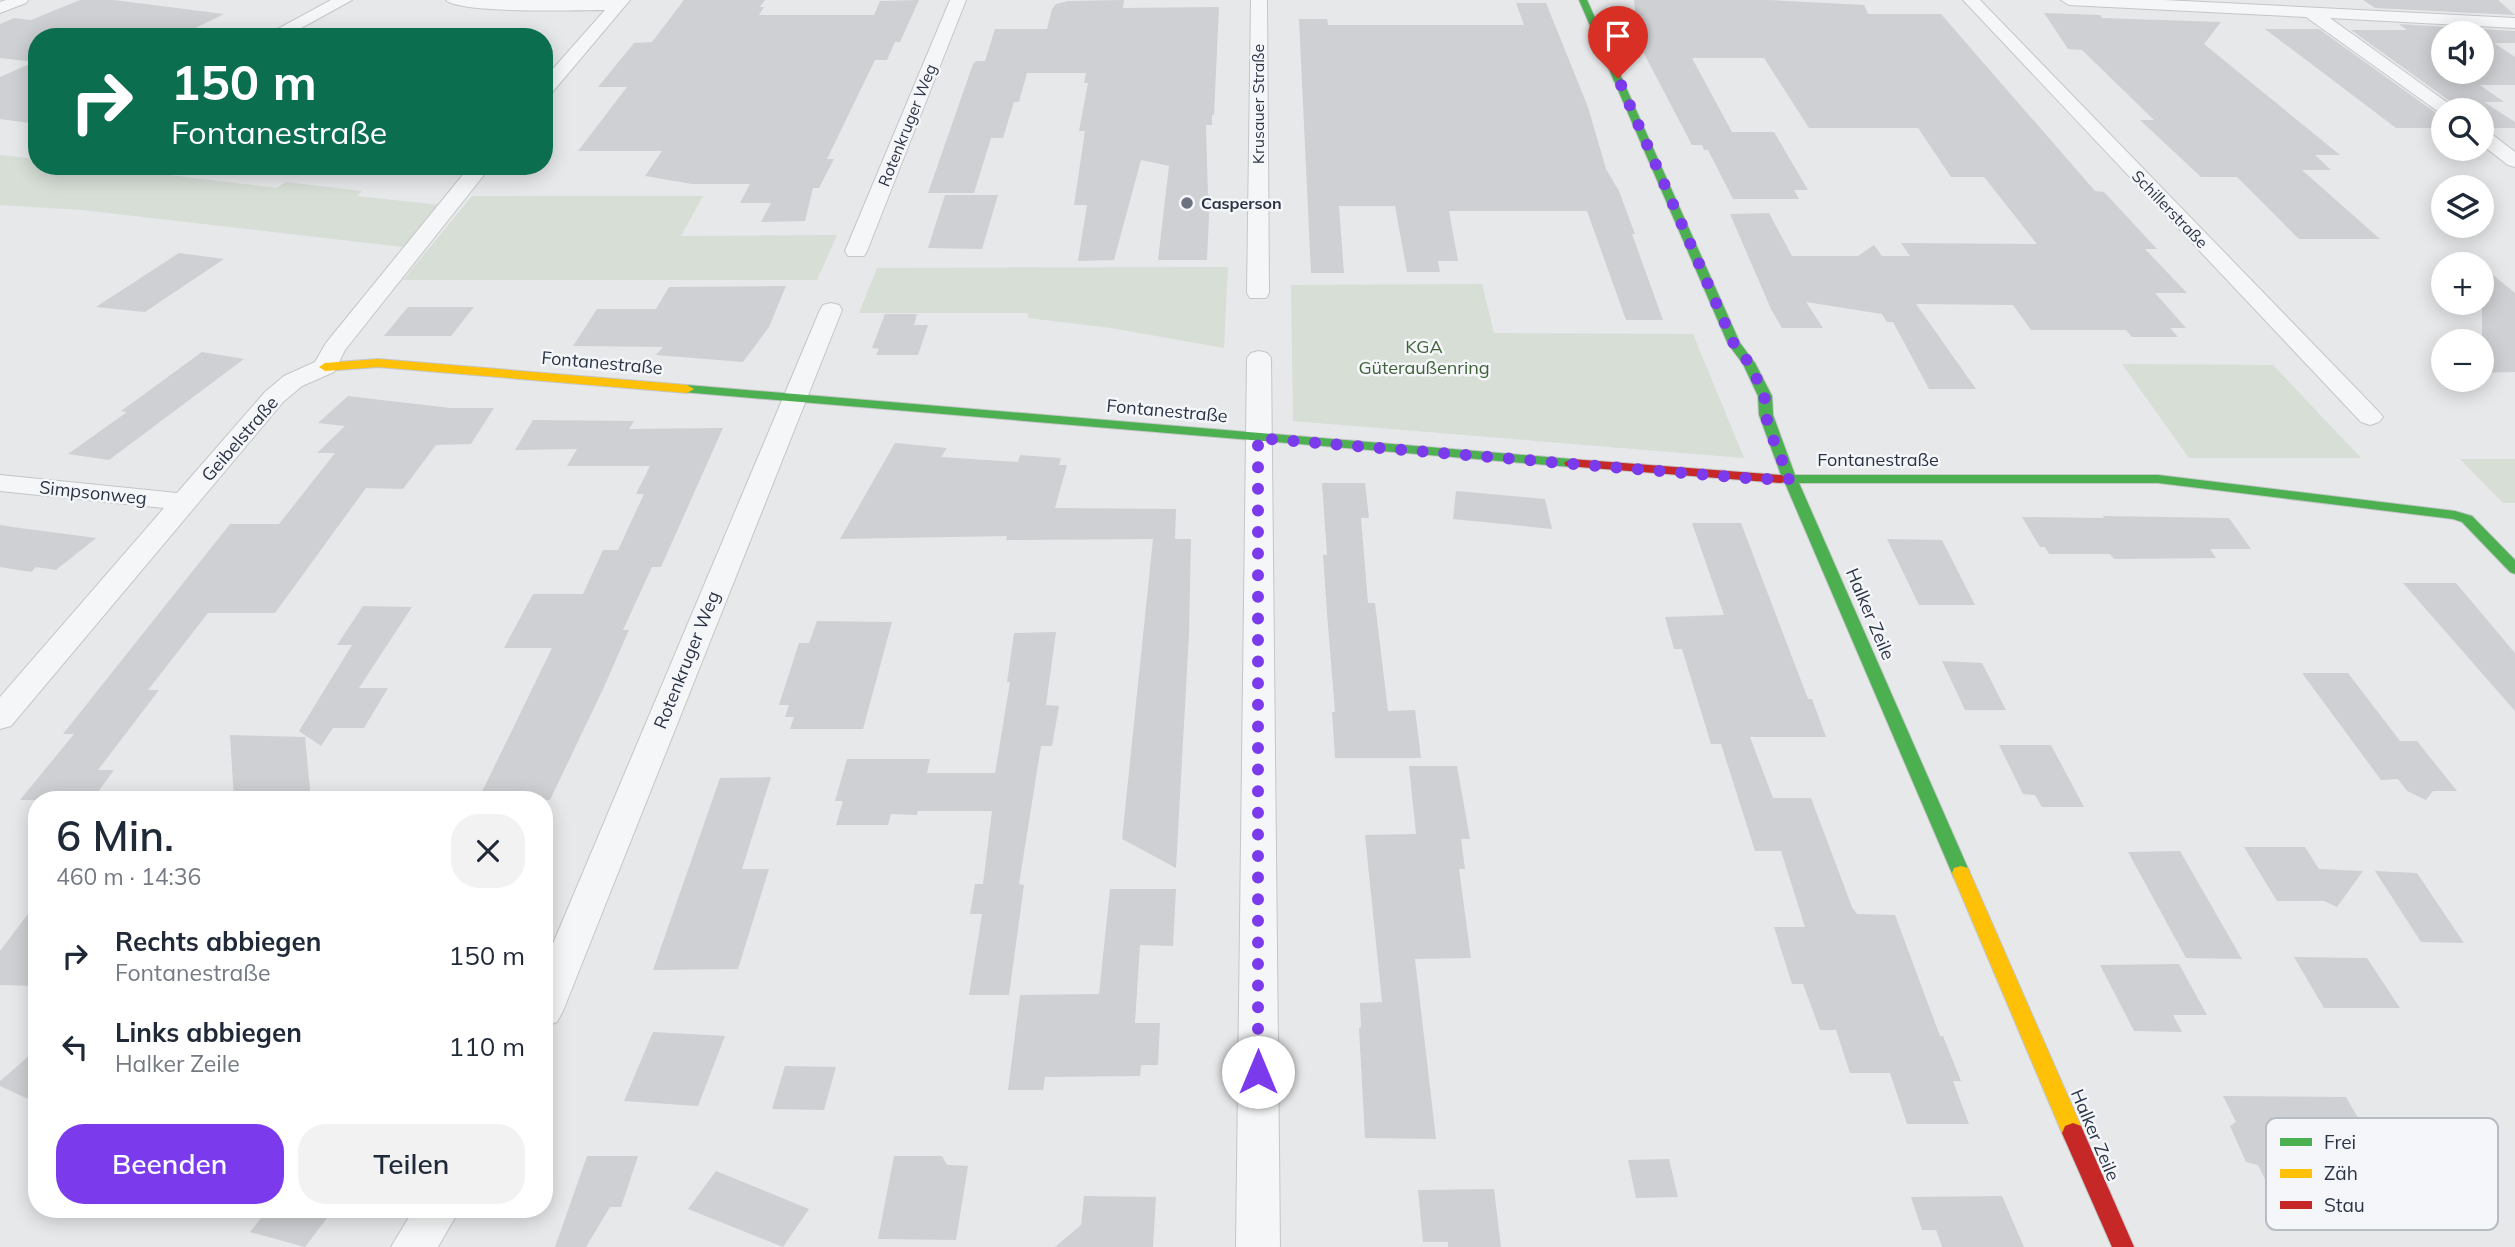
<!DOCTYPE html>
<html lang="de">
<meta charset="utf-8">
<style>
:root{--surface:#fff;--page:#f2f2f3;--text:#1f2937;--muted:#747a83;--accent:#7c3aed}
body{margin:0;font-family:Mulish,sans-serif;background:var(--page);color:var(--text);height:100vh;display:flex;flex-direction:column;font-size:26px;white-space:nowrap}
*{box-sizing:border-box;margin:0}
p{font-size:23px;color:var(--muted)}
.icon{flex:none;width:38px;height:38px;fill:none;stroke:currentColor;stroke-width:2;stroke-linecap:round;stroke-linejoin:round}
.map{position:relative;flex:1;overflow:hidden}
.drawer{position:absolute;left:28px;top:791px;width:525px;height:427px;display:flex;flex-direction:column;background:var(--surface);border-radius:28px;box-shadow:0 4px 18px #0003}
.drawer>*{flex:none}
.guide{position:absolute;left:28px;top:28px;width:525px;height:147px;border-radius:28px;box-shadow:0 4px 18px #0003;background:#0b6e4f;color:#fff;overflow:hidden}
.controls{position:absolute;left:2431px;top:21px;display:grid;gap:14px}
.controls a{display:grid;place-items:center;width:63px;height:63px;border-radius:50%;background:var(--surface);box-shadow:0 4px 18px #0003;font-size:35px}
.pin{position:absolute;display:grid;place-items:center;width:60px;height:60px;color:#fff;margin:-72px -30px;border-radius:50% 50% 50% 0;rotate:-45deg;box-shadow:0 0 7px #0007}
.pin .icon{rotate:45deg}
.me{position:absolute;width:77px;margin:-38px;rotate:0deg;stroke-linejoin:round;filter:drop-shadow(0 0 5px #0008)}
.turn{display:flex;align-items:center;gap:24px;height:147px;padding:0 28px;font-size:32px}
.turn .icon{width:91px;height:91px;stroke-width:2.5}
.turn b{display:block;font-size:49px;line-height:60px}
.round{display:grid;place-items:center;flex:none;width:74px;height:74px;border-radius:28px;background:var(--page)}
.head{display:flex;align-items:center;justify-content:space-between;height:119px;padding:0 28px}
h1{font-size:42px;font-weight:600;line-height:52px}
.button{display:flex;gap:14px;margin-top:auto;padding:14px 28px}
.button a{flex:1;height:80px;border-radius:28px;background:var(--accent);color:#fff;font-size:28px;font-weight:600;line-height:80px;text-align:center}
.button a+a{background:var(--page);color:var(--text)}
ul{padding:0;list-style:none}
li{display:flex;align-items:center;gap:21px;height:91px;padding:0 28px}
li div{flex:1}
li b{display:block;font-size:26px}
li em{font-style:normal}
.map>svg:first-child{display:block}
</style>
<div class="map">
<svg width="2515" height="1247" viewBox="0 0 2515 1247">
<rect width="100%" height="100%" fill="#e6e8ea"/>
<!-- green -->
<g fill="#d6ded6">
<path d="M 0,155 L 37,159 L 37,166 L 94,166 L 277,188 L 285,182 L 362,191 L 357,196 L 440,205 L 403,247 L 82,210 L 0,205 Z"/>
<path d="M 472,196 L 703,196 L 681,236 L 837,235 L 817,280 L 403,280 Z"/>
<path d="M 1228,267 L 1224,348 L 1111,328 L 1028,318 L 1028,313 L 859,313 L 877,268 Z"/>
<path d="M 1482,284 L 1494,333 L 1693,334 L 1744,458 L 1293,421 L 1291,285 Z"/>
<path d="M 2122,364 L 2273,365 L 2361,458 L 2189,458 Z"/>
<path d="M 2460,459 L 2515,459 L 2515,503 L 2503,503 Z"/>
</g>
<!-- building -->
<g fill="#ced0d3" fill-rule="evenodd">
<path d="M 80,0 L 113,0 L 224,14 L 177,37 L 37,37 L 37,124 L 0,119 L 0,77 L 34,62 L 0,58 L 0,24 L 14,18 L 31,20 Z"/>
<path d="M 684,0 L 765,0 L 760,7 L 764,7 L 759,15 L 874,15 L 880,1 L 919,0 L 900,42 L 895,42 L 887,60 L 875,60 L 827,159 L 834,159 L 819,188 L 813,188 L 805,221 L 761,222 L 771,203 L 740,203 L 750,184 L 692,184 L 645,176 L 662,151 L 578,151 L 627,87 L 598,87 L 634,43 L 652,42 Z"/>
<path d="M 1124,0 L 1123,8 L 1219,7 L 1214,115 L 1212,115 L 1212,125 L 1206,125 L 1208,195 L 1210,195 L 1207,260 L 1158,260 L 1169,166 L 1141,160 L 1114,260 L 1078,261 L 1087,205 L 1074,205 L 1085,131 L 1079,131 L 1088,83 L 1084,83 L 1086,73 L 1027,73 L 1019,102 L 1014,102 L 1003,138 L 991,138 L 974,193 L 928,193 L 973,64 L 976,61 L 985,61 L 995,29 L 1047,29 L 1052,9 L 1056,4 L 1068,1 Z"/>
<path d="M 1634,0 L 1769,0 L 1864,5 L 1868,14 L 1941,14 L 2095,191 L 2104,192 L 2157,249 L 2145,249 L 2187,293 L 2155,293 L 2186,328 L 2170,328 L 2178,337 L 2132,337 L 2126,330 L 2031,330 L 2013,305 L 1916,304 L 1976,389 L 1929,389 L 1893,322 L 1887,322 L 1882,314 L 1806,302 L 1823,328 L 1782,328 L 1771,309 L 1730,214 L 1769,213 L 1792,256 L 1858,256 L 1874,245 L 1882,256 L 1910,256 L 1901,243 L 2037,244 L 1984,177 L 1951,177 L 1918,128 L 1809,128 L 1764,58 L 1692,58 L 1732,132 L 1774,132 L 1808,190 L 1794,190 L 1799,199 L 1733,199 L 1708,150 L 1704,150 L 1702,145 L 1692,145 L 1639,44 L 1629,18 L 1636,17 Z"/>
<path d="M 2363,0 L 2498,0 L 2515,15 L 2375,8 Z"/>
<path d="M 1516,3 L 1546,3 L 1588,107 L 1606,169 L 1619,191 L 1635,234 L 1632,234 L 1663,320 L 1626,320 L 1587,211 L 1449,211 L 1458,261 L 1438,261 L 1440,272 L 1407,272 L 1395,206 L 1339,206 L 1344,273 L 1311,273 L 1299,19 L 1327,19 L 1328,25 L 1524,25 Z"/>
<path d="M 2044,13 L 2100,15 L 2102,18 L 2221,22 L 2204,44 L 2340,155 L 2315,155 L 2331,170 L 2302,170 L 2380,239 L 2299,239 L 2237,177 L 2201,177 L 2140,120 L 2154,120 L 2082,50 L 2068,49 Z"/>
<path d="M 2399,24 L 2515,31 L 2515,43 L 2494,43 L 2515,57 L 2515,85 L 2480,85 L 2504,102 L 2484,102 L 2515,122 L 2515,128 L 2482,128 L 2482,110 L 2457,110 L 2454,104 L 2351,30 L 2407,30 ZM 2443,33 L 2482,33 L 2482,72 L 2443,72 Z"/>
<path d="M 2265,29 L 2319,29 L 2443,118 L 2443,128 L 2396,128 Z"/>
<path d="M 945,195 L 998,195 L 982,249 L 928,248 Z"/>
<path d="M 179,253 L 224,259 L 145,312 L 96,307 Z"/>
<path d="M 2482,266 L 2515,293 L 2515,372 L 2482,373 Z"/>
<path d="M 786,286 L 769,327 L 743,362 L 656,355 L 663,347 L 573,346 L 597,309 L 656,309 L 669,287 Z"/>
<path d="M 408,307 L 474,307 L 451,336 L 384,336 Z"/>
<path d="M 885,314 L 917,314 L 914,325 L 928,325 L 918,355 L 876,355 L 879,349 L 872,348 Z"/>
<path d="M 202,352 L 244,359 L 109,460 L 68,454 L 127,412 L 121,411 Z"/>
<path d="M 348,396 L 450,408 L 494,408 L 471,444 L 436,445 L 403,489 L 366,488 L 275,613 L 208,613 L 148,690 L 159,690 L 98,770 L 114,770 L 92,800 L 20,800 L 74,734 L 63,734 L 230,524 L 279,524 L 335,453 L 317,453 L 345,426 L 318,423 Z"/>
<path d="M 533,420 L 634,421 L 629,429 L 723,428 L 661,567 L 652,567 L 623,630 L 629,630 L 604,687 L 550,800 L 478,800 L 552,648 L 504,648 L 533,594 L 583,594 L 603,550 L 618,550 L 644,494 L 636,494 L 650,466 L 567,466 L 577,449 L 515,450 Z"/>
<path d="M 895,443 L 947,448 L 941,457 L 1018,462 L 1020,455 L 1061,458 L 1059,465 L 1067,465 L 1055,508 L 1176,509 L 1175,539 L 1191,539 L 1189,634 L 1176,868 L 1122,839 L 1153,539 L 1006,540 L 1007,536 L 840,539 Z"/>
<path d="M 1322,483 L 1365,483 L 1369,518 L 1361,518 L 1368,603 L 1375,603 L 1388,711 L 1415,710 L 1421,758 L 1335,758 L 1332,712 L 1335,712 L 1327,613 L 1323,555 L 1327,555 Z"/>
<path d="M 1456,491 L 1545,499 L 1552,529 L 1453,519 Z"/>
<path d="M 2103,516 L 2229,518 L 2251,549 L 2210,549 L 2216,558 L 2114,559 L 2110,554 L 2049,554 L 2045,547 L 2040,547 L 2022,517 L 2104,518 Z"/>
<path d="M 1692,523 L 1741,523 L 1808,699 L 1812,699 L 1826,737 L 1750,737 L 1773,798 L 1811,798 L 1852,907 L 1857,914 L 1895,915 L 1940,1036 L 1943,1036 L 1961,1081 L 1953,1081 L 1969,1124 L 1907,1124 L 1890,1073 L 1850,1073 L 1836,1030 L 1820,1030 L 1803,984 L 1792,984 L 1774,927 L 1805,927 L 1781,851 L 1755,851 L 1721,744 L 1711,744 L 1682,649 L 1674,649 L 1665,617 L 1724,615 Z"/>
<path d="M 0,525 L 20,528 L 96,538 L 56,570 L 36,567 L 31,572 L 0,567 Z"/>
<path d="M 1887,539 L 1942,540 L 1975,605 L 1919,605 Z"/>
<path d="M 2403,583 L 2456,583 L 2515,653 L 2515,711 Z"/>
<path d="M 363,606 L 412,607 L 359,688 L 388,688 L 364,728 L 333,728 L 321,746 L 299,731 L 352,645 L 337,645 Z"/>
<path d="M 817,621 L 892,622 L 863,729 L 790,729 L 794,717 L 785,717 L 789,705 L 779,705 L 799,643 L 809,643 Z"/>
<path d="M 1056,632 L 1046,705 L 1059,706 L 1052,746 L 1041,746 L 1019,884 L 1024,885 L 1009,995 L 969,995 L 982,914 L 970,914 L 975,884 L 983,884 L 992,811 L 918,811 L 917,815 L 891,814 L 888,825 L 836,825 L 843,801 L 835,801 L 847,759 L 930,759 L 927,773 L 995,773 L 1010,682 L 1007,682 L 1014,633 Z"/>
<path d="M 1942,661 L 1982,663 L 2006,710 L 1965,710 Z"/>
<path d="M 2302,673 L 2348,673 L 2400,741 L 2417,741 L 2457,791 L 2433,791 L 2426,800 L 2407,791 L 2398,779 L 2381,780 Z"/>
<path d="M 230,735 L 305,737 L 311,800 L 234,800 Z"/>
<path d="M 1999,745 L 2051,745 L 2084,807 L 2042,807 L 2035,795 L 2023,794 Z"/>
<path d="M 1409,766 L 1457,766 L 1470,839 L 1461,839 L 1465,869 L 1459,869 L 1471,958 L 1415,959 L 1436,1139 L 1365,1138 L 1359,1028 L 1361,1027 L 1360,1003 L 1382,1002 L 1365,835 L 1416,834 Z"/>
<path d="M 771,777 L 742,869 L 769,869 L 738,969 L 653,970 L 720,778 Z"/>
<path d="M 2244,847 L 2305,847 L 2319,869 L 2363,871 L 2337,907 L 2324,901 L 2277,901 Z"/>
<path d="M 2180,851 L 2242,959 L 2186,958 L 2128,852 Z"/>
<path d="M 2375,871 L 2417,873 L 2464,943 L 2421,942 Z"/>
<path d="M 1110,889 L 1176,889 L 1173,946 L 1140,945 L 1135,1023 L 1160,1023 L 1158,1065 L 1141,1065 L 1140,1076 L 1045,1077 L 1043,1090 L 1008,1090 L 1020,995 L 1099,994 Z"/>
<path d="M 37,902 L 37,986 L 0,985 L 0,951 Z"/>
<path d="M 2294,957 L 2367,958 L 2400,1008 L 2324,1008 Z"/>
<path d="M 2179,964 L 2207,1015 L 2173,1015 L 2182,1032 L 2134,1031 L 2100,965 Z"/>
<path d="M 653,1032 L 725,1036 L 698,1106 L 624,1101 Z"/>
<path d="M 37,1049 L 37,1103 L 0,1086 L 0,1081 Z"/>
<path d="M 785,1066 L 836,1067 L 824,1110 L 772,1109 Z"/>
<path d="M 2223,1096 L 2346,1097 L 2362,1125 L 2391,1125 L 2414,1167 L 2385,1166 L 2402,1197 L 2273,1196 L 2258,1165 L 2246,1162 L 2230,1126 L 2236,1122 Z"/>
<path d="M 587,1156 L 638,1156 L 621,1207 L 610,1207 L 586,1247 L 555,1247 Z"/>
<path d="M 894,1156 L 942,1156 L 947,1165 L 968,1166 L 956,1240 L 878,1239 Z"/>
<path d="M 1669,1159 L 1678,1197 L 1636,1198 L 1628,1160 Z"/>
<path d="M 716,1171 L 809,1209 L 783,1247 L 688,1209 Z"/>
<path d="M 1494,1189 L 1501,1247 L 1448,1247 L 1448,1242 L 1423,1242 L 1418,1190 Z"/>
<path d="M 1084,1196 L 1156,1197 L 1153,1247 L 1055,1247 L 1081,1225 Z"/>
<path d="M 2002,1196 L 2024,1247 L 1942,1247 L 1936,1230 L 1922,1230 L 1911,1197 Z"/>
<path d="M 268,1209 L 334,1209 L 305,1247 L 250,1232 Z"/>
</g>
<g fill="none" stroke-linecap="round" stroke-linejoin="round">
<!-- street casing -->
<g stroke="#c4c6c8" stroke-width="2">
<g id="street">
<path d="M 6,0 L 28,0 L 26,3 L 0,13 L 0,2 Z"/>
<path d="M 331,0 L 352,0 L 285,37 L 263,37 Z"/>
<path d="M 446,0 L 630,0 L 550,95 L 544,96 L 544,79 L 605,10 C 579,10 460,14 446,0 Z"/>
<path d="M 950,0 L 966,0 L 867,251 L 864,256 L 848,256 L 845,251 Z"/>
<path d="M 1251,0 L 1267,0 L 1269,293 L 1266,298 L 1250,298 L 1247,293 Z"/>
<path d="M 1963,0 L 1980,0 L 2379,412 L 2383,417 L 2379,422 L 2370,425 L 2361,422 Z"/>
<path d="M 2061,0 L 2164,0 L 2515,18 L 2515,28 L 2330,18 L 2452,106 L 2454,110 L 2443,110 L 2443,115 L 2306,17 L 2069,5 Z"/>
<path d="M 2482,130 L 2489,132 L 2515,152 L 2515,167 L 2508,165 L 2482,145 Z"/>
<path d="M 470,166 L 491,166 L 345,350 L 334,372 L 302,386 L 283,402 L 11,726 L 0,729 L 0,697 L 164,508 L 0,491 L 0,475 L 177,493 L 265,392 L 284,376 L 315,362 L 326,343 Z"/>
<path d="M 831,303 L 839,305 L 842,310 L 563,1011 L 557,1022 L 544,1027 L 544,965 L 820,310 L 823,305 Z"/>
<path d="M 1259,351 L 1267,353 L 1271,358 L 1280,1247 L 1236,1247 L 1247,358 L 1251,353 Z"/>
<path d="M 414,1209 L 460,1209 L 438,1247 L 391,1247 Z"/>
</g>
</g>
<!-- fast casing -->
<g stroke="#c4c6c8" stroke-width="2">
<g id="fast">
<path d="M 1579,0 L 1587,0 L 1740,343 L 1755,363 L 1772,396 L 1773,415 L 1795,475 L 2158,475 L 2455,511 L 2472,516 L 2515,560 L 2515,574 L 2510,572 L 2462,522 L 2453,519 L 2158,483 L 1799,483 L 1970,873 L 1968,878 L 1961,880 L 1954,878 L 1785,483 L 1776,482 L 1774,479 L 1781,475 L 1759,415 L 1758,396 L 1743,364 L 1728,344 Z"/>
<path d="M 687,385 L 1571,459 L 1578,463 L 1571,467 L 682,392 L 680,389 Z"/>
</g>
</g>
<!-- slow casing -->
<g stroke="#c4c6c8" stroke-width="2">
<g id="slow">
<path d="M 378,359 L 687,385 L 694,389 L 687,393 L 378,367 L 325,371 L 319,367 L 325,363 Z"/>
<path d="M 1961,866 L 1968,868 L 1970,873 L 2084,1133 L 2081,1140 L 2073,1143 L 2065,1140 L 2062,1133 L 1952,873 L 1954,868 Z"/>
</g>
</g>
<!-- jam casing -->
<g stroke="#c4c6c8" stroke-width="2">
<g id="jam">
<path d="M 1571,459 L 1781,475 L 1788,479 L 1781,483 L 1566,466 L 1564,463 Z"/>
<path d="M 2073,1123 L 2081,1126 L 2134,1247 L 2112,1247 L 2062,1133 L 2065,1126 Z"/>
</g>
</g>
<!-- street -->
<use href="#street" fill="#f5f6f7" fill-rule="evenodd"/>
<!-- fast -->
<use href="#fast" fill="#4caf50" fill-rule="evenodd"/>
<!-- slow -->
<use href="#slow" fill="#ffc107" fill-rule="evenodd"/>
<!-- jam -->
<use href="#jam" fill="#c62828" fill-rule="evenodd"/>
</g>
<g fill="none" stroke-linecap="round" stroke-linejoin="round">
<!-- route -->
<path stroke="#7c3aed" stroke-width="12" stroke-dasharray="0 21.6" d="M 1258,1072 L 1258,438 L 1757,479 L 1790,479 C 1782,459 1760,416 1765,396 L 1749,363 L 1734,344 L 1618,78"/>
</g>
<!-- markers -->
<circle fill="#6c737f" stroke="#f4f6f9" stroke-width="2.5" cx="1187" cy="203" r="7"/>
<g text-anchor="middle" stroke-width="5" stroke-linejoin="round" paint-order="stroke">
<!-- far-street labels -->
<g font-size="16" fill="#2b3445" stroke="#f4f6f9">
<text transform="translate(1258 104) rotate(-90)" y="6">Krusauer Straße</text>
<text transform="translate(907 125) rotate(-68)" y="6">Rotenkruger Weg</text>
<text transform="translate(2170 209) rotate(46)" y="6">Schillerstraße</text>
</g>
<!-- far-poi labels -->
<g font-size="16" font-weight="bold" fill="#2b3445" stroke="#f4f6f9" text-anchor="start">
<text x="1201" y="209">Casperson</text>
</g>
<!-- park labels -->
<g font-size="18" fill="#3f6138" stroke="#f4f6f9">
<text x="1424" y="353">KGA<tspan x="1424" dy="21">Güteraußenring</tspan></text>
</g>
<!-- street labels -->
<g font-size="18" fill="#2b3445" stroke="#f4f6f9">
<text transform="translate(602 363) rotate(5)" y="6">Fontanestraße</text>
<text transform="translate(1167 411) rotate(5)" y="6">Fontanestraße</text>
<text transform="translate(240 439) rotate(-49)" y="6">Geibelstraße</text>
<text x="1878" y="466">Fontanestraße</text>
<text transform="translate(93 493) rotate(6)" y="6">Simpsonweg</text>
<text transform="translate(1870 614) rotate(67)" y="6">Halker Zeile</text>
<text transform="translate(687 660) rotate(-68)" y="6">Rotenkruger Weg</text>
<text transform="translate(2095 1135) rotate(67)" y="6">Halker Zeile</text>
</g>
</g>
<!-- legend -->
<rect x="2266" y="1118" width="232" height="112" rx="10" fill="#f4f6f9" stroke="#b8bcc3" stroke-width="2"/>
<rect x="2280" y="1138" width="32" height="8" fill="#4caf50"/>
<rect x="2280" y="1169" width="32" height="9" fill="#ffc107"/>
<rect x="2280" y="1201" width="32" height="8" fill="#c62828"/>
<g font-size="19" fill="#2b3445">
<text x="2324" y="1149">Frei</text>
<text x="2324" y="1180">Zäh</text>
<text x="2324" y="1212">Stau</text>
</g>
</svg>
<div class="controls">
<a><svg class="icon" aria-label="sound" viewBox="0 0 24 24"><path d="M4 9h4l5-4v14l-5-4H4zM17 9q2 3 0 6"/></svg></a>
<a><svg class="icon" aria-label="search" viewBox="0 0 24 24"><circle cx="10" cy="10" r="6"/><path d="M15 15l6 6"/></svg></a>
<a><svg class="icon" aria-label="layers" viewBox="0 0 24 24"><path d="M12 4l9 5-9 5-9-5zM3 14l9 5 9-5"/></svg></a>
<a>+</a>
<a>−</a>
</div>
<div class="pin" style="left:1618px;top:78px;background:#d93025"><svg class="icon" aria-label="arrive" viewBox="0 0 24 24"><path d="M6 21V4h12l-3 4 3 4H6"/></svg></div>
<svg class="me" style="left:1258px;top:1072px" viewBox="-20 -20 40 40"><circle r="19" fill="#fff"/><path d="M0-13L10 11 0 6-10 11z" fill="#7c3aed"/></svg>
<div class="guide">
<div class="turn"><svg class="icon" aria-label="right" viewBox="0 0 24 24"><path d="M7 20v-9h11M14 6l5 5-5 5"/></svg><div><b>150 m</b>Fontanestraße</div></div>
</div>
<section class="drawer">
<div class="head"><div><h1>6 Min.</h1><p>460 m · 14:36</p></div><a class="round"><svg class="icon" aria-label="close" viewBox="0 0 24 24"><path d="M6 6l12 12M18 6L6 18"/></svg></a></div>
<ul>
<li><svg class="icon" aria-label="right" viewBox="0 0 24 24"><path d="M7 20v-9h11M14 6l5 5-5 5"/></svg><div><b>Rechts abbiegen</b><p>Fontanestraße</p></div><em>150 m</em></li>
<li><svg class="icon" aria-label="left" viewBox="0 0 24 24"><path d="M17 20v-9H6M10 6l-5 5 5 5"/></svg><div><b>Links abbiegen</b><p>Halker Zeile</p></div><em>110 m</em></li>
</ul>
<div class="button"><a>Beenden</a><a>Teilen</a></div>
</section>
</div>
